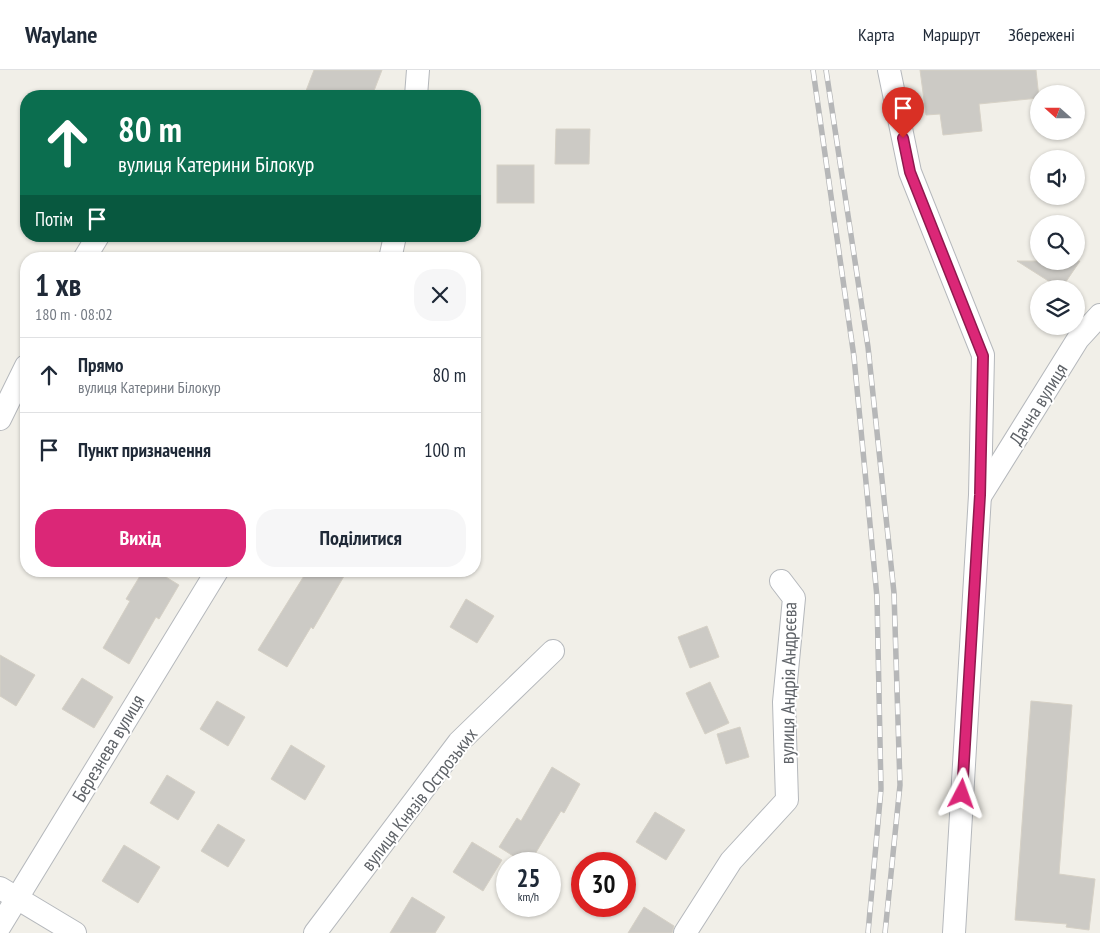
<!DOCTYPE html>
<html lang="uk">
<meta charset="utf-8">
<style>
:root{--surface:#fff;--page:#f6f6f7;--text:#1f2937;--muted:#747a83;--line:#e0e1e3;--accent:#db2777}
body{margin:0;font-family:"PT Sans Narrow",sans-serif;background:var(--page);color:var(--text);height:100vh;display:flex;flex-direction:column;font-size:19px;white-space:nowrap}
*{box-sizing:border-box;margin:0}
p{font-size:16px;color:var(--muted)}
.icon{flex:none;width:28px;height:28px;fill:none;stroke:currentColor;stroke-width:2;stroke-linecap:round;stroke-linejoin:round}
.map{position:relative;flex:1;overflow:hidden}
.sheet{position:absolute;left:20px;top:182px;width:461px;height:325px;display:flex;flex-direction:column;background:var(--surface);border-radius:20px;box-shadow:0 1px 4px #0004}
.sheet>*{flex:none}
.guide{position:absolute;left:20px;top:20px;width:461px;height:152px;border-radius:20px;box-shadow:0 1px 4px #0004;background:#0b6e4f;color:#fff;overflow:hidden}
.needle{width:32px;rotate:291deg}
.tools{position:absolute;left:1030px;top:15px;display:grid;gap:10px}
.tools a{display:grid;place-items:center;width:55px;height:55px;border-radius:50%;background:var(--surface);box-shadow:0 1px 4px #0004;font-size:25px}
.speed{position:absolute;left:496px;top:782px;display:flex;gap:10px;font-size:25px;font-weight:700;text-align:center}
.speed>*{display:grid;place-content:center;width:65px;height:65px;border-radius:50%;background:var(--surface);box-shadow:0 1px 4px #0004;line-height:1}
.speed small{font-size:12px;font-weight:400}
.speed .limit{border:8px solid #d22;background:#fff;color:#111}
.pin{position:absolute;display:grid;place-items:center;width:42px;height:42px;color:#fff;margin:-51px -21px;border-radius:50% 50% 50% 0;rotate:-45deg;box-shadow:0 0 5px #0007}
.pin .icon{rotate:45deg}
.me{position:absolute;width:55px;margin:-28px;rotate:4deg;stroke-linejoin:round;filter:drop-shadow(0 0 4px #0008)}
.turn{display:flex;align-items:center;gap:18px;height:105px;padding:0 15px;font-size:22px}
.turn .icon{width:65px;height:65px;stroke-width:2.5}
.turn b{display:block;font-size:35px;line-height:42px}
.then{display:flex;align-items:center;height:48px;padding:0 15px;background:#0003;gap:10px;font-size:19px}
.round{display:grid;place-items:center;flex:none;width:52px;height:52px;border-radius:20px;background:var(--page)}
.summary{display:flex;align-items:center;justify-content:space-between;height:85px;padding:0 15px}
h1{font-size:30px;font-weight:800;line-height:38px}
.action{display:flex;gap:10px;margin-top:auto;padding:10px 15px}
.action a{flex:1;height:58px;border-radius:20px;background:var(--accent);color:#fff;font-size:20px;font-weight:800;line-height:58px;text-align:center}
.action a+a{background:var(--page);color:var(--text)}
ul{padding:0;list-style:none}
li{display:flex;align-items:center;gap:15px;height:75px;padding:0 15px;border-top:1px solid var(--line)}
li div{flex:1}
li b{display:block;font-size:19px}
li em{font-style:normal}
header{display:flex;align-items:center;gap:30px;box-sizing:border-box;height:70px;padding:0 25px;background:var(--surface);border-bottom:1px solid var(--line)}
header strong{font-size:24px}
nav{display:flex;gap:28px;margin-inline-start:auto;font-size:18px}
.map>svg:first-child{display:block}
</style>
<header>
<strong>Waylane</strong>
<nav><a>Карта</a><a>Маршрут</a><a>Збережені</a></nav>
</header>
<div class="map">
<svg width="1100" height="863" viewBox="0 0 1100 863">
<rect width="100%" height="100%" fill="#f1efe8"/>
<!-- building -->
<g fill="#cccac5" stroke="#d6d1c6">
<path d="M 314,0 L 382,0 L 372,26 L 304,26 Z"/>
<path d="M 920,0 L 1036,0 L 1039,28 L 979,34 L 982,61 L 943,65 L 940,44 L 926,45 Z"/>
<path d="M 556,59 L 590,59 L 589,94 L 555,94 Z"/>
<rect x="497" y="95" width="37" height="38"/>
<path d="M 1017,191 L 1080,191 L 1061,219 Z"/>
<path d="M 143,501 L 156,501 L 179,515 L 159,549 L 156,547 L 129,594 L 103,578 L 130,531 L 126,529 Z"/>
<path d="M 307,501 L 347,501 L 313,559 L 311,557 L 287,597 L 258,580 Z"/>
<path d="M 466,529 L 494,546 L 477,573 L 450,557 Z"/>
<path d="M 707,556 L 719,587 L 690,598 L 678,567 Z"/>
<path d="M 0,585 L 35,605 L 16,636 L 0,626 Z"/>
<path d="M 82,608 L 113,627 L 94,658 L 62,639 Z"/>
<path d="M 710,612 L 729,653 L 705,664 L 686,623 Z"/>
<path d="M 217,631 L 245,647 L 228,676 L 200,659 Z"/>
<path d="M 1031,631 L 1072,635 L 1059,804 L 1095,809 L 1089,860 L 1066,857 L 1067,854 L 1015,850 Z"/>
<path d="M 740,657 L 749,687 L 726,694 L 717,664 Z"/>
<path d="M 291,675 L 325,696 L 305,730 L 271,709 Z"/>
<path d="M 552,697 L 580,714 L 564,743 L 561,741 L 529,794 L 526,794 L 499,777 L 517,748 L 521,751 Z"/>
<path d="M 167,705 L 195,722 L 178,750 L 150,733 Z"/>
<path d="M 655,742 L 685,760 L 666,790 L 636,772 Z"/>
<path d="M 218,754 L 245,770 L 228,797 L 201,781 Z"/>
<path d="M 472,772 L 502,790 L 483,821 L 453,802 Z"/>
<path d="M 124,775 L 160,797 L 138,833 L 102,811 Z"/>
<path d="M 412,827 L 445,847 L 435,863 L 390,863 Z"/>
<path d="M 644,837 L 674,856 L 672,863 L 628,863 Z"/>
</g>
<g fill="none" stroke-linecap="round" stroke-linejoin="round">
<!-- minor casing -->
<g stroke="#b5b8bc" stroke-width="24">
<g id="minor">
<path d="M 889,0 L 910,102 L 983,285 L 980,425 L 954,863"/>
<path d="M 416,26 L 418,0"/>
<path d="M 84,189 L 98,166"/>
<path d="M 390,189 L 395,166"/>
<path d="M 0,349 L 26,296"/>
<path d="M 981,425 L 1078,269 L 1100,245"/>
<path d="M 0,818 L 75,863"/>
<path d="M 0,856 L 217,501"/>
<path d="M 315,863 L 459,672 L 553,581"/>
<path d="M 685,863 L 731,791 L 787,730 L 784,632 L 794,528 L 781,511"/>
</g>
</g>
<!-- minor -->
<use href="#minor" stroke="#fff" stroke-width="22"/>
<!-- rail casing -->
<g stroke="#b6b7b8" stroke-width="5.5">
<g id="rail">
<path d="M 813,0 L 854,287 L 877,527 L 881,719 L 868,863"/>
<path d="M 826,0 L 868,277 L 894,523 L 900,715 L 885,863"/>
</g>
</g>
<!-- rail -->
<use href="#rail" stroke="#fff" stroke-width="4" stroke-dasharray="11" stroke-linecap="butt"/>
</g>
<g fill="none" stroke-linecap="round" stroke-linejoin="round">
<!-- route casing -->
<g stroke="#8e194d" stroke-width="12">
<path id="route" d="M 903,68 L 910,102 L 983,286 L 980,425 L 962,724"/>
</g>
<!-- route -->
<use href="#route" stroke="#db2777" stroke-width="9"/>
</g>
<g text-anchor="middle" stroke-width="4" stroke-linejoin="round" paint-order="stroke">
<!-- street labels -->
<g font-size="19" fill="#5f6368" stroke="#fff">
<text transform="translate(1038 334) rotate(-58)" y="7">Дачна вулиця</text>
<text transform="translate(788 613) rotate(-89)" y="7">вулиця Андрія Андрєєва</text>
<text transform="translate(108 678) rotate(-59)" y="7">Березнева вулиця</text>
<text transform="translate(419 729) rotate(-52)" y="7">вулиця Князів Острозьких</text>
</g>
</g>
</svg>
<div class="tools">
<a><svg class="needle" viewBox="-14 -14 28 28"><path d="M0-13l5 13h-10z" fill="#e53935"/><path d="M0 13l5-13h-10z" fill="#747a83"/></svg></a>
<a><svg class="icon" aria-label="sound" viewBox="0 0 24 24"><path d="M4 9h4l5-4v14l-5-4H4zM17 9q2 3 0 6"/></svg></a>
<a><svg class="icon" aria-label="search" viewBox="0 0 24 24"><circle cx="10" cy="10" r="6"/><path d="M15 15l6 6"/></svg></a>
<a><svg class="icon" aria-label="layers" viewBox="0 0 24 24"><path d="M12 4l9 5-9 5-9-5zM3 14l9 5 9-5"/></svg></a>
</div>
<div class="speed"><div>25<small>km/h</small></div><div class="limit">30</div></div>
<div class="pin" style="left:903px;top:68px;background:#d93025"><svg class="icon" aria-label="arrive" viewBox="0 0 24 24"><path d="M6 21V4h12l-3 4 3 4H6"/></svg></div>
<svg class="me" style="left:962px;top:724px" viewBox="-20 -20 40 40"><path d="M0-17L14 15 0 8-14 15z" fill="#db2777" stroke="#fff" stroke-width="4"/></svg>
<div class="guide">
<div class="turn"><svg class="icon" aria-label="ahead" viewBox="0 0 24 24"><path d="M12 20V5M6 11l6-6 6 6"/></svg><div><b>80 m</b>вулиця Катерини Білокур</div></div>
<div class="then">Потім<svg class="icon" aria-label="arrive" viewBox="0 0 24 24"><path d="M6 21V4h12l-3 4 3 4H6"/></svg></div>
</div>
<section class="sheet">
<div class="summary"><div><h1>1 хв</h1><p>180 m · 08:02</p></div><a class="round"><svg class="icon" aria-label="close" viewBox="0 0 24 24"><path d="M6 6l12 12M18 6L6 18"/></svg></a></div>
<ul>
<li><svg class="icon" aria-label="ahead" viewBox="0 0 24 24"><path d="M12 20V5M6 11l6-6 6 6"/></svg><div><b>Прямо</b><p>вулиця Катерини Білокур</p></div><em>80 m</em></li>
<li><svg class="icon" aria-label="arrive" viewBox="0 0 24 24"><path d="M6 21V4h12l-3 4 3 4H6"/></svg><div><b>Пункт призначення</b></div><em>100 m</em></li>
</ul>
<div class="action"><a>Вихід</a><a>Поділитися</a></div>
</section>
</div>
